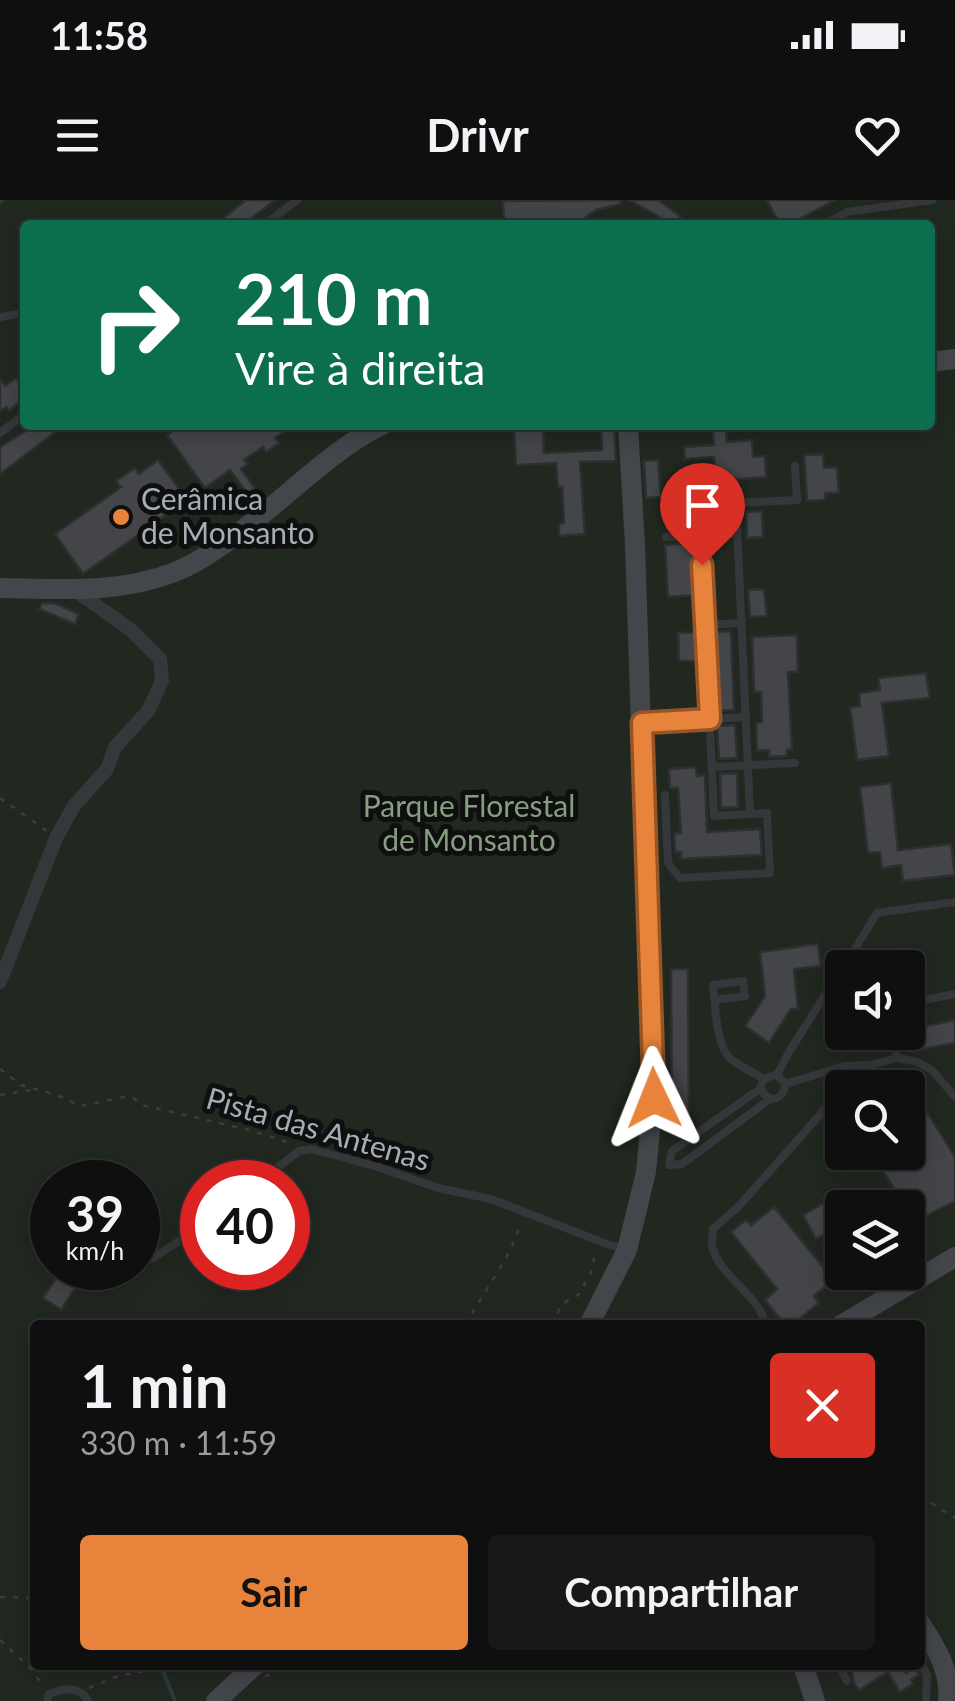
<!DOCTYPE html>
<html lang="pt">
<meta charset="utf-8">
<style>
:root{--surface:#0f0f10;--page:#181819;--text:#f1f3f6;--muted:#9b9c9f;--line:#2f2f30;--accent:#e7833a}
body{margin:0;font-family:Lato,sans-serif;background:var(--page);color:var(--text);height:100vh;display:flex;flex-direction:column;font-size:38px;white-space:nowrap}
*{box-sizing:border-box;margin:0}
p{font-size:32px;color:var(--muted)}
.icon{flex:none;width:55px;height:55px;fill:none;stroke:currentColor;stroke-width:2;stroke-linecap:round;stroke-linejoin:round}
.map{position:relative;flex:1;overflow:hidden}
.details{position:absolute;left:30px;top:1120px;width:895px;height:350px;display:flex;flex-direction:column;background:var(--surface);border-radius:10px;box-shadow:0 5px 25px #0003,0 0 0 2px var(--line)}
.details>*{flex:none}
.guide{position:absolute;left:20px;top:20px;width:915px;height:210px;border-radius:10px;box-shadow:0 5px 25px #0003,0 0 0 2px var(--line);background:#0b6e4f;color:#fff;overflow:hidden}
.buttons{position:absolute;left:825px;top:750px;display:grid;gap:20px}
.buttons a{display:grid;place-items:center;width:100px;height:100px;border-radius:10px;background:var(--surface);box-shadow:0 5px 25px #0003,0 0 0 2px var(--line);font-size:50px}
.speed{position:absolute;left:30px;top:960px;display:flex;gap:20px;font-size:50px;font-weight:700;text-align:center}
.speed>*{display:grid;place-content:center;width:130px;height:130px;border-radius:50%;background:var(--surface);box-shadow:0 5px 25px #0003,0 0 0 2px var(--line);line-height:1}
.speed small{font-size:25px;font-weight:400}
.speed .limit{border:15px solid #d22;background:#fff;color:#111}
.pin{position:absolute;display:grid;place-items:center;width:85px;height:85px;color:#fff;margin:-102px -42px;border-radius:50% 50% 50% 0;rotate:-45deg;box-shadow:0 0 10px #0007}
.pin .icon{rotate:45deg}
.me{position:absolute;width:110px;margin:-55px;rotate:358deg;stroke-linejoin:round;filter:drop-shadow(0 0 8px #0008)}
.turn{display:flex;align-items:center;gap:35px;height:210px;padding:0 50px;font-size:45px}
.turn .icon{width:130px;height:130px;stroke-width:2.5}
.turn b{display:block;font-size:70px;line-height:85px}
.round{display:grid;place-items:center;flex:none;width:105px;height:105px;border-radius:10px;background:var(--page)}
.summary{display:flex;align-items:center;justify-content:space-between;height:170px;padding:0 50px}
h1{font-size:60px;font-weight:700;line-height:75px}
.action{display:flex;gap:20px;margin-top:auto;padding:20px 50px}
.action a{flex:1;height:115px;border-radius:10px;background:var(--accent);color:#111;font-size:40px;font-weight:700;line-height:115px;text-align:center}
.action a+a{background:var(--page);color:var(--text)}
.status{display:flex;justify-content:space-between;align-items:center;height:70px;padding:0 50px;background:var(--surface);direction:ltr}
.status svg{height:28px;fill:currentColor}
header{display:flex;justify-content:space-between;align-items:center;height:130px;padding:0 50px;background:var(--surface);font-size:45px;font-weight:700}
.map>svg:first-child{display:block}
</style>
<div class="status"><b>11:58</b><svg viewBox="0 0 49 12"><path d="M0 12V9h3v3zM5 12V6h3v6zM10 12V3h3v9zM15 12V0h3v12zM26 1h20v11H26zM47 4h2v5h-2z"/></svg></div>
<header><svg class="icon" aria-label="menu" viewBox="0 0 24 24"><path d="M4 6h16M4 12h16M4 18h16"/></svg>Drivr<svg class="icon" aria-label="heart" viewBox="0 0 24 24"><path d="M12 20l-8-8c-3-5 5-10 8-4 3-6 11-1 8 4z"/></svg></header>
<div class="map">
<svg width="955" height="1501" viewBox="0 0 955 1501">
<rect width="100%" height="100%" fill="#141415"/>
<!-- green -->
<path fill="#212820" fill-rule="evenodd" d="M 0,0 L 955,0 L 955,1501 L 0,1501 ZM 25,25 L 930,25 L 930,225 L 25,225 ZM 842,768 L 908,768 L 908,832 L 842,832 ZM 842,888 L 908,888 L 908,952 L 842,952 ZM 52,982 L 138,982 L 138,1068 L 52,1068 ZM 202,982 L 288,982 L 288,1068 L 202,1068 ZM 842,1008 L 908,1008 L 908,1072 L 842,1072 ZM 35,1125 L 920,1125 L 920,1465 L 35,1465 Z"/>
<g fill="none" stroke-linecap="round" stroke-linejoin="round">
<!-- stream -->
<path stroke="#2e393d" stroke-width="4" d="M 161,1466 L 175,1501"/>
</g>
<!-- building -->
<g fill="#434548" stroke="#2e2f31" stroke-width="2.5">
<path d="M 246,0 L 275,0 L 253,17 L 256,21 L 251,25 L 227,25 L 222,19 Z"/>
<path d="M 620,0 L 621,4 L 596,10 L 575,25 L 504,25 L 503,1 Z"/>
<path d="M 629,0 L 658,0 L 680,16 L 686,25 L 669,25 L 663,19 Z"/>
<path d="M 767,0 L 835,0 L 788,25 L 780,25 Z"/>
<path d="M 16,178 L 25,190 L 25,193 L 20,197 L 22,200 L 9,211 L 6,207 L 0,212 L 0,179 L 5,186 Z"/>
<path d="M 26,225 L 65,225 L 0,274 L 0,247 L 29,229 Z"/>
<path d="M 172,225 L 294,225 L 275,238 L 279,243 L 266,252 L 263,247 L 244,260 L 248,264 L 241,269 L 257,291 L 249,296 L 230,270 L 205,288 L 167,235 L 175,229 Z"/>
<path d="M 601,225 L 614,225 L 616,261 L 580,262 L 585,334 L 559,336 L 559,324 L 564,323 L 562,287 L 558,288 L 556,263 L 516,265 L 514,229 L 543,227 L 544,253 L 602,250 Z"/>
<path d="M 726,229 L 727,242 L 752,240 L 753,257 L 765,256 L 766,277 L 727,280 L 727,290 L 717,290 L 714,257 L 685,259 L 684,247 L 714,245 L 713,230 Z"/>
<path d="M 823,254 L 824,268 L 837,267 L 839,293 L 825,293 L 825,300 L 807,301 L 804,255 Z"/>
<path d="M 158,260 L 187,300 L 83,374 L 55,334 L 121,287 L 116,281 L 135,268 L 139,274 Z"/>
<path d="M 658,260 L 661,297 L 646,298 L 644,261 Z"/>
<path d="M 762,311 L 763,337 L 747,338 L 746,312 Z"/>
<path d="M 693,343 L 696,395 L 668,397 L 665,345 Z"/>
<path d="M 764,389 L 767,416 L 750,417 L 748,390 Z"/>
<path d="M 42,403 L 54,403 L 79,414 L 75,424 L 39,409 Z"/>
<path d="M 731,431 L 734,510 L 717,511 L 713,432 Z"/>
<path d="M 698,432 L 699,461 L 679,461 L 678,433 Z"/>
<path d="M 797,435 L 798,472 L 788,472 L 792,550 L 787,550 L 787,556 L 769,557 L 769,550 L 757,551 L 756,523 L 762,522 L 761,492 L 754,492 L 752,437 Z"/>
<path d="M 926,473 L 930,498 L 882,503 L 889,556 L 857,560 L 850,507 L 860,506 L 859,493 L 880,490 L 878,478 Z"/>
<path d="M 735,525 L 737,558 L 719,559 L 717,526 Z"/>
<path d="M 696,567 L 697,576 L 705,575 L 707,632 L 760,629 L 762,655 L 681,659 L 681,652 L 675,652 L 674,633 L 681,633 L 678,588 L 670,588 L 669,569 Z"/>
<path d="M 737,573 L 738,607 L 721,608 L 720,574 Z"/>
<path d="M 891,583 L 898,650 L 951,644 L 955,675 L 903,681 L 901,665 L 882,668 L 880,652 L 868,653 L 860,587 Z"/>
<path d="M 818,744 L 821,766 L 794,769 L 798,809 L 791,809 L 769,843 L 745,826 L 765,796 L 760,752 Z"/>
<path d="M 671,769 L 688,769 L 689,923 L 672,923 Z"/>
<path d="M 955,820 L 955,843 L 916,850 L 912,829 Z"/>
<path d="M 908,881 L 955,957 L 955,1001 L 926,1016 L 918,1017 L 909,1012 L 871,952 L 908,952 Z"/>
<path d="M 826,1002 L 840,1026 L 816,1039 L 803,1015 Z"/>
<path d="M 774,1007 L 825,1069 L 831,1065 L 826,1055 L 842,1041 L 842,1073 L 814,1096 L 819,1103 L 792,1125 L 785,1125 L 765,1100 L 777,1089 L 731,1032 L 746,1020 L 751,1025 Z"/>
<path d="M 60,1072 L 78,1084 L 61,1110 L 43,1098 Z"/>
<path d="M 850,1465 L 901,1465 L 906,1473 L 915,1467 L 919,1475 L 911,1480 L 913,1484 L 900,1492 L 888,1472 L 859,1490 L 854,1483 Z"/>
</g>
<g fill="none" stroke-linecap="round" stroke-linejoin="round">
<!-- path -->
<g stroke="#3b3e41" stroke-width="2.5" stroke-dasharray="5 8" stroke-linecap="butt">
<path d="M 0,3 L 3,0"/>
<path d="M 0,598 L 47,631"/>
<path d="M 0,869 L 21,885 L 57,895 L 81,906 L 124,897 L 133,898 L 142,905 L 249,930 L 291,943"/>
<path d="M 0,895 L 30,890"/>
<path d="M 466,1125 C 482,1092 512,1058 520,1023"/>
<path d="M 552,1125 L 561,1105 L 579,1094 L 591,1073 L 594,1059 L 592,1051"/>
<path d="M 920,1296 L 955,1318"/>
<path d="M 0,1397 L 35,1398"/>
<path d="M 0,1440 L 30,1468 L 43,1485"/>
<path d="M 265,1477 L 285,1465"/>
<path d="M 89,1488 L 118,1476 L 150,1470 L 157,1465"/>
</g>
<!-- lane -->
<g stroke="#35373a" stroke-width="8">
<path d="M 264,25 L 297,0"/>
<path d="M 824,25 L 847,12 L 932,0"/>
<path d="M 0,117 L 25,113"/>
<path d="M 0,233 L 25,214"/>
<path d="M 701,335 L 714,616 L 750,614 L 736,303 L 797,300 L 795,266"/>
<path d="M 666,337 L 737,334"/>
<path d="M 705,425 L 741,423"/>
<path d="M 642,523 L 746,517"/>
<path d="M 712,567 L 795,563"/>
<path d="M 665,595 L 668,663 L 680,678 L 770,673 L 767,613 L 750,614"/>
<path d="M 843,768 L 877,713 L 955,702"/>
<path d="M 715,800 L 745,796 L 743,781 L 713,785 C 715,803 716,844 729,857 C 738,866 753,872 764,879"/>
<path d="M 908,803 L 955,794"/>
<path d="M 894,832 L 897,858"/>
<path d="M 777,875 L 789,852 L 842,768"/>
<path d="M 786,884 L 777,875 C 740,879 778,920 786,884 L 844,866 L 870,865"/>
<path d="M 761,888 L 672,951 L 669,965 L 682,964 L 770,899"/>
<path d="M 846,888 L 870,865 L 897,858 L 915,861 L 932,870 L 955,897"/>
<path d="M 259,982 L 299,951 L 311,949 L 378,967 L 438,988 L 491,999 L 607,1044 L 627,1050"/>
<path d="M 138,1058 L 153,1058 L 202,1026"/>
<path d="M 766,1125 C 759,1094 717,1075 712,1045 C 711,1040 713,1034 713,1029 L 739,1006 L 842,890"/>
<path d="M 920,1461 L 927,1475 L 926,1501"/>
<path d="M 839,1465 L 847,1481"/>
<path d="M 47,1501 L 49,1494 C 64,1488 80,1486 88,1501"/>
</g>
<!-- street -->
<path stroke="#35373a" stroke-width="14" d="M 0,782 L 56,638 L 74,606 L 107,569 L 115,547 L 148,511 L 162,481 L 160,459 L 131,430 L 75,390"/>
<!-- secondary -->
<g stroke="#43464a" stroke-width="20">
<path d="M 930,162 L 955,159"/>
<path d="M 0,388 C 59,389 119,394 175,372 C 207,359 238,334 265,312 C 301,283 340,245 382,225"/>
<path d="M 589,1125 L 627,1050 L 646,972 L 653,898 L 635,345 L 628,225"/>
<path d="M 841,1125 L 955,1057"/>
<path d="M 920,1423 C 936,1447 951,1471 948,1501"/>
<path d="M 803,1465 L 815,1501"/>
<path d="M 216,1501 L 255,1465"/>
</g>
</g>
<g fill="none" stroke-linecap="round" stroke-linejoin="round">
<!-- route casing -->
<g stroke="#965526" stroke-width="25">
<path id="route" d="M 654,898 L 642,523 L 710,519 L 702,365"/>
</g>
<!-- route -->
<use href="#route" stroke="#e7833a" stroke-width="18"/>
</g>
<!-- markers -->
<circle fill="#e7833a" stroke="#0f0f10" stroke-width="4" cx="121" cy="317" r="10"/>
<g text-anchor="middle" stroke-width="10" stroke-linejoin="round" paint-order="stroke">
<!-- poi labels -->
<g font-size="30" fill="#a6aeb5" stroke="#0f0f10" text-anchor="start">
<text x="141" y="310">Cerâmica<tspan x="141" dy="34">de Monsanto</tspan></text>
</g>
<!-- park labels -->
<g font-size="30" fill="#849f7e" stroke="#0f0f10">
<text x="469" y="617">Parque Florestal<tspan x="469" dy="34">de Monsanto</tspan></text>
</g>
<!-- street labels -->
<g font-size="30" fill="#a6aeb5" stroke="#0f0f10">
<text transform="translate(318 930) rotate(16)" y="10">Pista das Antenas</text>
</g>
</g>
</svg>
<div class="buttons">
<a><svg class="icon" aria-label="sound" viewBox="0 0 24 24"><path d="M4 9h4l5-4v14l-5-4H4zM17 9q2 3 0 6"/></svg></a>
<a><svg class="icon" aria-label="search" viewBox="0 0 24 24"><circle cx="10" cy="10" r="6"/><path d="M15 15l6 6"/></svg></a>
<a><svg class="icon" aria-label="layers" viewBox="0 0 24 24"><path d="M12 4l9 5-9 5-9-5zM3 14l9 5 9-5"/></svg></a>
</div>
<div class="speed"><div>39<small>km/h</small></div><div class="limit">40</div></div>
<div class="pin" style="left:702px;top:365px;background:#d93025"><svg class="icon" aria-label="arrive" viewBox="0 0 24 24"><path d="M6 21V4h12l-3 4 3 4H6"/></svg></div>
<svg class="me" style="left:654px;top:898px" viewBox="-20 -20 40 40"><path d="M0-17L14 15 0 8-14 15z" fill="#e7833a" stroke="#fff" stroke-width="4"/></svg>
<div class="guide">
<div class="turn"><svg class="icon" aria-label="right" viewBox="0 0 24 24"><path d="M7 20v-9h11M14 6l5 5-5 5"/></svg><div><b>210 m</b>Vire à direita</div></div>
</div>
<section class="details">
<div class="summary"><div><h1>1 min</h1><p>330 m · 11:59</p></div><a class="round" style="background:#d93025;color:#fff"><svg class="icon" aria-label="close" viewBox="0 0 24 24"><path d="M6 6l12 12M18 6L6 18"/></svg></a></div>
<div class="action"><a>Sair</a><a>Compartilhar</a></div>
</section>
</div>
